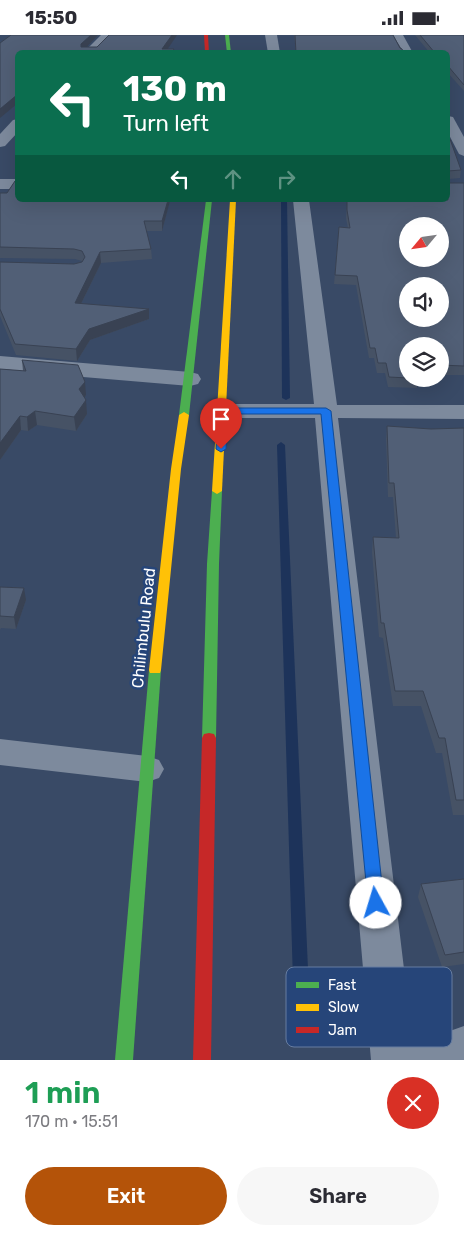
<!DOCTYPE html>
<meta charset="utf-8">
<style>
:root{--surface:#fff;--page:#f7f7f7;--text:#2b2b33;--muted:#7c7c81;--accent:#b45309}
body{margin:0;font-family:Rubik,sans-serif;background:var(--page);color:var(--text);height:100vh;display:flex;flex-direction:column;font-size:19px;white-space:nowrap}
*{box-sizing:border-box;margin:0}
p{font-size:16px;color:var(--muted)}
.icon{flex:none;width:28px;height:28px;fill:none;stroke:currentColor;stroke-width:2;stroke-linecap:round;stroke-linejoin:round}
.map{position:relative;height:1025px;overflow:hidden}
.side{display:flex;flex-direction:column;background:var(--surface);flex:1}
.side>*{flex:none}
.guide{position:absolute;left:15px;top:15px;width:435px;height:152px;border-radius:8px;box-shadow:0 5px 20px #0002;background:#0b6e4f;color:#fff;overflow:hidden}
.needle{width:32px;rotate:241deg}
.buttons{position:absolute;left:399px;top:182px;display:grid;gap:10px}
.buttons a{display:grid;place-items:center;width:50px;height:50px;border-radius:50%;background:var(--surface);box-shadow:0 5px 20px #0002;font-size:25px}
.pin{position:absolute;display:grid;place-items:center;width:42px;height:42px;color:#fff;margin:-51px -21px;border-radius:50% 50% 50% 0;rotate:-45deg;box-shadow:0 0 5px #0007}
.pin .icon{rotate:45deg}
.me{position:absolute;width:55px;margin:-28px;rotate:354deg;stroke-linejoin:round;filter:drop-shadow(0 0 4px #0008)}
.turn{display:flex;align-items:center;gap:18px;height:105px;padding:0 25px;font-size:22px}
.turn .icon{width:65px;height:65px;stroke-width:2.5}
.turn b{display:block;font-size:35px;line-height:42px}
.lanes{display:flex;align-items:center;height:48px;padding:0 25px;background:#0003;justify-content:center;gap:25px;direction:ltr}
.lanes .off{opacity:.35}
.round{display:grid;place-items:center;flex:none;width:52px;height:52px;border-radius:26px;background:var(--page)}
.head{display:flex;align-items:center;justify-content:space-between;height:85px;padding:0 25px}
h1{font-size:30px;font-weight:600;line-height:38px;color:#1e9e55}
.cta{display:flex;gap:10px;margin-top:auto;padding:10px 25px}
.cta a{flex:1;height:58px;border-radius:30px;background:var(--accent);color:#fff;font-size:20px;font-weight:600;line-height:58px;text-align:center}
.cta a+a{background:var(--page);color:var(--text)}
.status{display:flex;justify-content:space-between;align-items:center;height:35px;padding:0 25px;background:var(--surface);direction:ltr}
.status svg{height:14px;fill:currentColor}
.map>svg:first-child{display:block}
</style>
<div class="status"><b>15:50</b><svg viewBox="0 0 49 12"><path d="M0 12V9h3v3zM5 12V6h3v6zM10 12V3h3v9zM15 12V0h3v12zM26 1h20v11H26zM47 4h2v5h-2z"/></svg></div>
<div class="map">
<svg width="464" height="1025" viewBox="0 0 464 1025">
<rect width="100%" height="100%" fill="#394a66"/>
<g fill="none" stroke-linecap="round" stroke-linejoin="round">
<!-- stream -->
<g fill="#1d335a" fill-rule="evenodd">
<path d="M 281,165 L 287,165 L 290,363 L 286,365 L 282,363 Z"/>
<path d="M 281,407 L 285,410 L 310,980 L 307,985 L 302,987 L 297,985 L 294,980 L 277,410 Z"/>
</g>
<!-- street -->
<g fill="#7d8a9d" fill-rule="evenodd">
<path d="M 101,0 L 114,0 L 96,18 L 83,18 Z"/>
<path d="M 265,0 L 277,0 L 280,18 L 268,18 Z"/>
<path d="M 391,0 L 403,0 L 413,18 L 401,18 Z"/>
<path d="M 448,81 L 453,82 L 464,102 L 464,121 L 459,119 L 448,98 Z"/>
<path d="M 18,84 L 18,97 L 5,111 L 0,112 L 0,99 L 13,85 Z"/>
<rect x="0" y="144" width="18" height="10"/>
<path d="M 293,165 L 309,165 L 337,370 L 464,370 L 464,384 L 338,383 L 413,1009 L 464,991 L 464,1025 L 371,1025 L 315,383 L 223,383 L 215,381 L 211,376 L 215,371 L 223,369 L 314,369 Z"/>
<path d="M 0,321 L 190,337 L 198,339 L 201,344 L 198,349 L 190,351 L 0,335 Z"/>
<path d="M 0,704 L 147,721 L 159,725 L 164,734 L 159,743 L 147,747 L 0,730 Z"/>
</g>
<!-- fast -->
<g fill="#4caf50" fill-rule="evenodd">
<path d="M 225,0 L 229,0 L 231,18 L 227,18 Z"/>
<path d="M 206,165 L 212,165 L 189,380 L 184,383 L 179,380 Z"/>
<path d="M 217,453 L 222,456 L 219,529 L 216,703 L 214,707 L 209,708 L 204,707 L 202,703 L 207,529 L 212,456 Z"/>
<path d="M 155,630 L 160,632 L 161,635 L 133,1025 L 115,1025 L 149,635 L 150,632 Z"/>
</g>
<!-- slow -->
<g fill="#ffc107" fill-rule="evenodd">
<path d="M 230,165 L 236,165 L 222,456 L 217,459 L 212,456 Z"/>
<path d="M 184,377 L 189,380 L 181,434 L 161,635 L 160,638 L 150,638 L 149,635 L 171,434 L 179,380 Z"/>
</g>
<!-- jam -->
<g fill="#c62828" fill-rule="evenodd">
<path d="M 204,0 L 208,0 L 209,18 L 205,18 Z"/>
<path d="M 209,698 L 214,699 L 216,703 L 211,1025 L 193,1025 L 202,703 L 204,699 Z"/>
</g>
</g>
<!-- wall -->
<g fill="#465265">
<path d="M 294,0 L 393,0 L 404,18 L 296,18 Z"/>
<path d="M 415,0 L 464,0 L 464,56 L 448,38 L 448,18 L 430,18 Z"/>
<path d="M 448,104 L 461,135 L 460,143 L 448,144 L 448,148 L 464,148 L 464,340 L 440,340 L 440,311 L 408,311 L 408,344 L 418,344 L 417,353 L 388,352 L 385,338 L 377,338 L 374,323 L 369,323 L 356,250 L 334,249 L 339,192 L 348,193 L 346,183 L 347,165 Z"/>
<path d="M 0,158 L 7,158 L 18,165 L 170,165 L 162,196 L 146,196 L 151,214 L 152,224 L 101,228 L 81,269 L 149,284 L 90,305 L 77,326 L 16,320 L 0,281 L 0,227 L 74,229 L 82,227 L 82,226 L 75,224 L 0,223 Z"/>
<path d="M 22,325 L 86,360 L 84,363 L 87,379 L 76,396 L 37,390 L 28,396 L 21,395 L 0,425 L 0,334 L 23,336 Z"/>
<path d="M 387,391 L 431,394 L 464,393 L 464,780 L 453,780 L 442,718 L 436,718 L 421,671 L 393,671 L 383,603 L 379,602 L 372,517 L 373,502 L 396,503 L 393,462 L 388,462 L 386,404 Z"/>
<path d="M 0,552 L 26,565 L 16,594 L 1,593 L 0,595 Z"/>
<path d="M 464,844 L 464,929 L 442,932 L 418,862 L 421,849 Z"/>
</g>
<!-- shaded-wall -->
<g fill="#394253">
<path d="M 91,0 L 98,0 L 82,17 L 81,9 Z"/>
<path d="M 172,0 L 177,0 L 165,18 L 162,14 Z"/>
<path d="M 18,59 L 18,68 L 0,83 L 0,74 Z"/>
<path d="M 168,165 L 170,165 L 170,166 L 162,196 L 162,186 Z"/>
<path d="M 100,217 L 101,228 L 76,279 L 75,268 Z"/>
<path d="M 149,274 L 149,284 L 90,305 L 77,326 L 76,314 L 89,294 Z"/>
<path d="M 85,347 L 86,360 L 81,368 L 79,354 Z"/>
<path d="M 86,365 L 87,379 L 76,396 L 74,382 Z"/>
<path d="M 35,376 L 37,390 L 28,396 L 27,382 Z"/>
<path d="M 20,381 L 21,395 L 0,425 L 0,408 Z"/>
<path d="M 24,553 L 26,565 L 16,594 L 14,582 Z"/>
</g>
<!-- building -->
<g fill="#515f76" stroke="#394253" fill-rule="evenodd">
<path d="M 11,0 L 91,0 L 81,9 L 81,12 L 97,12 L 109,0 L 172,0 L 162,14 L 174,14 L 172,18 L 18,18 L 18,59 L 0,74 L 0,8 Z"/>
<path d="M 295,0 L 393,0 L 400,13 L 402,14 L 404,18 L 296,18 Z"/>
<path d="M 420,0 L 464,0 L 464,50 L 448,31 L 448,18 L 435,18 Z"/>
<path d="M 448,104 L 450,104 L 461,135 L 448,136 L 448,148 L 464,148 L 464,331 L 440,330 L 440,311 L 408,311 L 408,343 L 389,342 L 386,328 L 378,328 L 375,313 L 370,313 L 357,241 L 335,240 L 339,192 L 350,193 L 347,175 L 347,165 L 448,165 ZM 408,191 L 440,191 L 440,224 L 408,224 ZM 408,251 L 440,251 L 440,284 L 408,284 Z"/>
<path d="M 15,146 L 18,146 L 18,165 L 168,165 L 162,186 L 144,186 L 151,214 L 100,217 L 75,268 L 149,274 L 89,294 L 76,314 L 15,309 L 0,274 L 0,227 L 74,229 L 82,227 L 85,222 L 82,216 L 74,214 L 0,212 L 0,158 L 7,158 Z"/>
<path d="M 22,325 L 78,330 L 85,347 L 79,354 L 86,365 L 74,382 L 35,376 L 27,382 L 20,381 L 0,408 L 0,334 L 26,336 Z"/>
<path d="M 387,391 L 431,394 L 464,393 L 464,765 L 456,765 L 445,703 L 439,703 L 423,656 L 395,656 L 384,588 L 381,588 L 373,502 L 399,503 L 394,448 L 389,448 Z"/>
<path d="M 0,552 L 24,553 L 14,582 L 0,581 Z"/>
<path d="M 464,844 L 464,917 L 445,920 L 421,849 Z"/>
</g>
<!-- route -->
<path fill="#1a73e8" stroke="#114b97" d="M 223,373 L 326,373 L 331,376 L 384,868 L 382,873 L 376,875 L 371,873 L 368,868 L 321,379 L 228,379 L 226,414 L 221,417 L 216,414 L 218,376 Z"/>
<g text-anchor="middle" stroke-width="5" stroke-linejoin="round" paint-order="stroke">
<!-- street labels -->
<g font-size="16" fill="#fff" stroke="#264579">
<text transform="translate(143 593) rotate(-84)" y="6">Chilimbulu Road</text>
</g>
</g>
<!-- legend -->
<rect x="286" y="932" width="166" height="80" rx="8" fill="#264579" stroke="#677da1" stroke-width="1"/>
<rect x="296" y="947" width="23" height="6" fill="#4caf50"/>
<rect x="296" y="969" width="23" height="7" fill="#ffc107"/>
<rect x="296" y="992" width="23" height="6" fill="#c62828"/>
<g font-size="14" fill="#fff">
<text x="328" y="955">Fast</text>
<text x="328" y="977">Slow</text>
<text x="328" y="1000">Jam</text>
</g>
</svg>
<div class="buttons">
<a><svg class="needle" viewBox="-14 -14 28 28"><path d="M0-13l5 13h-10z" fill="#e53935"/><path d="M0 13l5-13h-10z" fill="#7c7c81"/></svg></a>
<a><svg class="icon" aria-label="sound" viewBox="0 0 24 24"><path d="M4 9h4l5-4v14l-5-4H4zM17 9q2 3 0 6"/></svg></a>
<a><svg class="icon" aria-label="layers" viewBox="0 0 24 24"><path d="M12 4l9 5-9 5-9-5zM3 14l9 5 9-5"/></svg></a>
</div>
<div class="pin" style="left:221px;top:414px;background:#d93025"><svg class="icon" aria-label="arrive" viewBox="0 0 24 24"><path d="M6 21V4h12l-3 4 3 4H6"/></svg></div>
<svg class="me" style="left:376px;top:868px" viewBox="-20 -20 40 40"><circle r="19" fill="#fff"/><path d="M0-13L10 11 0 6-10 11z" fill="#1a73e8"/></svg>
<div class="guide">
<div class="turn"><svg class="icon" aria-label="left" viewBox="0 0 24 24"><path d="M17 20v-9H6M10 6l-5 5 5 5"/></svg><div><b>130 m</b>Turn left</div></div>
<div class="lanes"><svg class="icon" aria-label="left" viewBox="0 0 24 24"><path d="M17 20v-9H6M10 6l-5 5 5 5"/></svg><svg class="icon off" aria-label="ahead" viewBox="0 0 24 24"><path d="M12 20V5M6 11l6-6 6 6"/></svg><svg class="icon off" aria-label="right" viewBox="0 0 24 24"><path d="M7 20v-9h11M14 6l5 5-5 5"/></svg></div>
</div>
</div>
<section class="side">
<div class="head"><div><h1>1 min</h1><p>170 m · 15:51</p></div><a class="round" style="background:#d93025;color:#fff"><svg class="icon" aria-label="close" viewBox="0 0 24 24"><path d="M6 6l12 12M18 6L6 18"/></svg></a></div>
<div class="cta"><a>Exit</a><a>Share</a></div>
</section>
